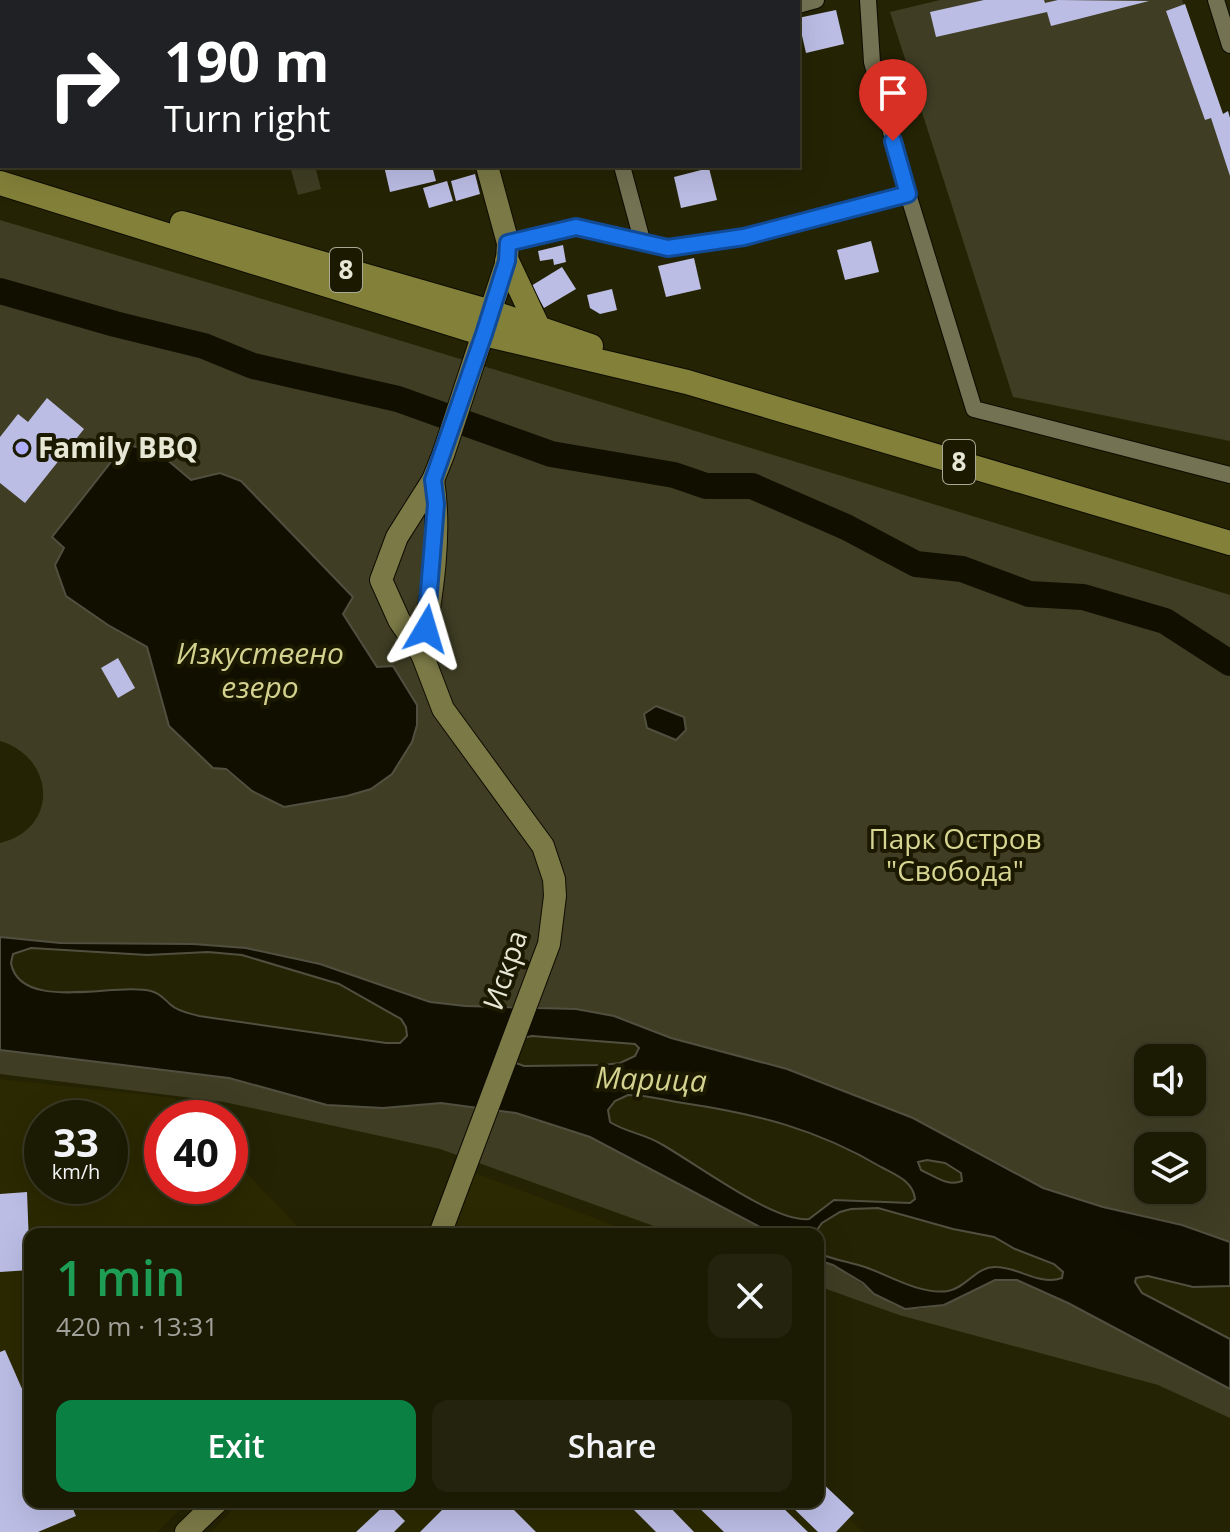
<!DOCTYPE html>
<meta charset="utf-8">
<style>
:root{--surface:#1b1a03;--page:#24230d;--text:#f1f3f6;--muted:#a0a19a;--line:#393825;--accent:#0b8043}
body{margin:0;font-family:"Open Sans",sans-serif;background:var(--page);color:var(--text);height:100vh;display:flex;flex-direction:column;font-size:30px;white-space:nowrap}
*{box-sizing:border-box;margin:0}
p{font-size:26px;color:var(--muted)}
.icon{flex:none;width:44px;height:44px;fill:none;stroke:currentColor;stroke-width:2;stroke-linecap:round;stroke-linejoin:round}
.map{position:relative;flex:1;overflow:hidden}
.details{position:absolute;left:24px;top:1228px;width:800px;height:280px;display:flex;flex-direction:column;background:var(--surface);border-radius:16px;box-shadow:0 8px 32px #0002,0 0 0 2px var(--line)}
.details>*{flex:none}
.guide{position:absolute;left:0px;top:0px;width:800px;height:168px;box-shadow:0 8px 32px #0002,0 0 0 2px var(--line);background:#202124;color:#fff;overflow:hidden}
.fabs{position:absolute;left:1134px;top:1044px;display:grid;gap:16px}
.fabs a{display:grid;place-items:center;width:72px;height:72px;border-radius:16px;background:var(--surface);box-shadow:0 8px 32px #0002,0 0 0 2px var(--line);font-size:40px}
.speed{position:absolute;left:24px;top:1100px;display:flex;gap:16px;font-size:40px;font-weight:700;text-align:center}
.speed>*{display:grid;place-content:center;width:104px;height:104px;border-radius:50%;background:var(--surface);box-shadow:0 8px 32px #0002,0 0 0 2px var(--line);line-height:1}
.speed small{font-size:20px;font-weight:400}
.speed .limit{border:12px solid #d22;background:#fff;color:#111}
.pin{position:absolute;display:grid;place-items:center;width:68px;height:68px;color:#fff;margin:-82px -34px;border-radius:50% 50% 50% 0;rotate:-45deg;box-shadow:0 0 8px #0007}
.pin .icon{rotate:45deg}
.me{position:absolute;width:88px;margin:-44px;rotate:7deg;stroke-linejoin:round;filter:drop-shadow(0 0 6px #0008)}
.turn{display:flex;align-items:center;gap:28px;height:168px;padding:0 32px;font-size:36px}
.turn .icon{width:104px;height:104px;stroke-width:2.5}
.turn b{display:block;font-size:56px;line-height:68px}
.round{display:grid;place-items:center;flex:none;width:84px;height:84px;border-radius:16px;background:var(--page)}
.overview{display:flex;align-items:center;justify-content:space-between;height:136px;padding:0 32px}
h1{font-size:48px;font-weight:600;line-height:60px;color:#1e9e55}
.button{display:flex;gap:16px;margin-top:auto;padding:16px 32px}
.button a{flex:1;height:92px;border-radius:16px;background:var(--accent);color:#fff;font-size:32px;font-weight:600;line-height:92px;text-align:center}
.button a+a{background:var(--page);color:var(--text)}
.map>svg:first-child{display:block}
</style>
<div class="map">
<svg width="1230" height="1532" viewBox="0 0 1230 1532">
<rect width="100%" height="100%" fill="#242304"/>
<!-- built -->
<g fill="#2b2901" fill-rule="evenodd">
<path d="M 0,1079 L 175,1098 L 193,1118 L 162,1118 L 162,1186 L 230,1186 L 230,1156 L 305,1234 L 30,1234 L 30,1502 L 188,1502 L 157,1532 L 0,1532 ZM 42,1118 L 110,1118 L 110,1186 L 42,1186 Z"/>
<path d="M 467,1170 L 637,1234 L 447,1234 Z"/>
<path d="M 818,1489 L 863,1532 L 211,1532 L 240,1502 L 818,1502 Z"/>
</g>
<!-- green -->
<g fill="#3f3e24" fill-rule="evenodd">
<path d="M 940,0 L 1182,0 L 1230,133 L 1230,441 L 1013,397 L 890,12 Z"/>
<path d="M 290,166 L 315,166 L 321,189 L 298,195 Z"/>
<path d="M 0,220 L 369,331 L 1230,595 L 1230,1242 L 1182,1225 L 1103,1207 L 1043,1188 L 913,1118 L 787,1069 L 671,1038 L 614,1016 L 534,1006 L 465,1006 L 430,1002 L 320,964 L 280,955 L 217,946 L 60,943 L 0,937 L 0,843 C 59,829 56,758 0,741 ZM 159,453 L 191,480 L 220,473 L 353,597 L 343,613 L 377,667 L 392,774 L 371,789 L 347,796 L 252,791 L 169,726 L 147,647 L 55,565 L 64,548 L 52,536 ZM 1148,1058 L 1192,1058 L 1192,1102 L 1148,1102 ZM 1148,1146 L 1192,1146 L 1192,1190 L 1148,1190 Z"/>
<path d="M 0,1050 L 229,1078 L 327,1105 L 383,1108 L 441,1103 L 516,1113 L 590,1137 L 773,1234 L 676,1234 L 440,1149 L 224,1102 L 0,1074 Z"/>
<path d="M 818,1260 L 833,1265 L 894,1305 L 919,1309 L 944,1305 L 995,1280 L 1017,1280 L 1068,1303 L 1230,1389 L 1230,1418 L 1158,1385 L 899,1315 L 818,1286 Z"/>
</g>
<!-- water -->
<g fill="#110f00" stroke="#515040" stroke-width="2" fill-rule="evenodd">
<path d="M 133,446 L 159,453 L 191,480 L 220,473 L 241,481 L 353,597 L 343,614 L 377,667 L 393,666 L 417,705 L 417,725 L 412,742 L 392,774 L 371,789 L 347,796 L 284,807 L 252,791 L 226,769 L 213,768 L 169,726 L 147,647 L 108,625 L 66,596 L 55,565 L 64,548 L 52,537 L 115,457 Z"/>
<path d="M 656,706 L 684,717 L 686,730 L 676,740 L 647,728 L 644,714 Z"/>
<path d="M 0,937 L 60,943 L 193,944 L 246,948 L 320,964 L 430,1002 L 465,1006 L 576,1009 L 614,1016 L 671,1038 L 787,1069 L 913,1118 L 1043,1188 L 1103,1207 L 1182,1225 L 1230,1242 L 1230,1286 L 1193,1287 L 1148,1276 L 1136,1278 L 1135,1282 L 1142,1293 L 1230,1339 L 1230,1389 L 1068,1303 L 1017,1280 L 995,1280 L 944,1305 L 905,1309 L 874,1294 L 863,1283 L 833,1265 L 818,1260 L 818,1253 C 833,1260 850,1262 865,1267 C 891,1276 920,1295 948,1291 C 968,1287 976,1266 996,1267 C 1019,1267 1039,1286 1062,1278 L 1063,1272 L 1054,1264 L 1015,1249 L 994,1237 L 953,1229 L 878,1208 L 851,1209 L 840,1212 L 822,1223 L 814,1234 L 773,1234 L 590,1137 L 516,1113 L 441,1103 L 383,1108 L 327,1105 L 229,1078 L 0,1050 ZM 31,948 L 147,955 L 208,952 L 242,955 L 339,984 L 401,1019 L 406,1027 L 407,1036 L 400,1043 L 386,1043 L 199,1016 C 189,1013 179,1012 171,1005 C 164,999 160,993 151,991 C 116,982 20,1013 11,963 L 13,954 ZM 532,1036 L 635,1044 L 639,1048 L 635,1056 L 620,1063 L 603,1065 L 524,1066 L 516,1063 L 522,1038 ZM 628,1095 C 647,1095 665,1100 683,1103 C 757,1114 817,1129 881,1167 C 896,1175 913,1181 915,1199 L 910,1203 L 834,1200 L 809,1219 C 774,1223 694,1162 661,1144 C 645,1134 625,1132 610,1122 L 608,1110 L 615,1101 ZM 927,1160 L 945,1163 L 961,1173 L 962,1181 C 948,1187 934,1176 921,1170 L 918,1162 Z"/>
</g>
<g fill="none" stroke-linecap="round" stroke-linejoin="round">
<!-- river -->
<path stroke="#110f00" stroke-width="26" d="M 0,291 L 115,324 L 204,346 L 253,366 L 398,399 L 551,454 L 674,475 L 706,486 L 752,486 L 846,527 L 916,564 L 962,569 L 1029,594 L 1083,597 L 1165,621 L 1230,663"/>
</g>
<!-- building -->
<g fill="#bcbde5">
<path d="M 984,0 L 1044,0 L 1045,3 L 1058,0 L 1149,1 L 1051,26 L 1047,12 L 936,37 L 930,12 Z"/>
<path d="M 1185,4 L 1223,114 L 1228,111 L 1230,118 L 1230,176 L 1211,118 L 1205,120 L 1166,11 Z"/>
<path d="M 836,10 L 844,44 L 806,53 L 798,18 Z"/>
<path d="M 384,166 L 432,166 L 436,181 L 390,192 Z"/>
<path d="M 709,168 L 717,200 L 681,208 L 674,177 Z"/>
<path d="M 475,174 L 480,194 L 456,201 L 451,181 Z"/>
<path d="M 447,181 L 453,201 L 429,208 L 423,188 Z"/>
<path d="M 871,241 L 879,272 L 845,280 L 837,250 Z"/>
<path d="M 563,245 L 566,262 L 554,265 L 553,259 L 540,261 L 538,251 Z"/>
<path d="M 694,258 L 701,289 L 666,297 L 658,266 Z"/>
<path d="M 562,267 L 576,289 L 544,308 L 531,286 Z"/>
<path d="M 612,289 L 617,310 L 600,314 L 590,308 L 587,295 Z"/>
<path d="M 47,398 L 84,429 L 25,503 L 0,483 L 0,437 L 18,414 L 28,422 Z"/>
<path d="M 118,658 L 135,688 L 118,698 L 101,668 Z"/>
<path d="M 27,1192 L 30,1270 L 0,1272 L 0,1194 Z"/>
<path d="M 5,1350 L 30,1407 L 30,1502 L 70,1502 L 76,1516 L 38,1532 L 0,1532 L 0,1352 Z"/>
<path d="M 818,1479 L 854,1513 L 836,1532 L 818,1532 L 787,1502 L 818,1502 Z"/>
<path d="M 450,1502 L 506,1502 L 536,1532 L 420,1532 Z"/>
<path d="M 626,1502 L 665,1502 L 694,1532 L 656,1532 Z"/>
<path d="M 693,1502 L 777,1502 L 808,1532 L 724,1532 Z"/>
<path d="M 387,1503 L 405,1521 L 394,1532 L 356,1532 Z"/>
</g>
<g fill="none" stroke-linecap="round" stroke-linejoin="round">
<!-- street casing -->
<g stroke="#0e0c00" stroke-width="18">
<g id="street">
<path d="M 287,0 L 287,2"/>
<path d="M 581,0 L 582,2"/>
<path d="M 868,0 L 872,62 L 908,194 L 974,409 L 1230,475"/>
<path d="M 1216,0 L 1230,45"/>
<path d="M 33,2 L 43,0"/>
<path d="M 798,5 L 816,0"/>
<path d="M 0,9 L 2,9"/>
<path d="M 622,166 L 642,240"/>
<path d="M 508,243 L 576,227 L 668,248 L 744,237 L 908,194"/>
</g>
</g>
<!-- secondary casing -->
<g stroke="#0e0c00" stroke-width="24">
<g id="secondary">
<path d="M 443,0 L 443,2"/>
<path d="M 422,654 C 431,598 442,536 433,480"/>
<path d="M 440,1234 L 549,944 L 555,896 L 554,879 L 543,846 L 443,709 L 422,654 L 399,620 L 381,580 L 397,537 L 433,480 L 443,455 L 507,261 L 508,243 L 487,166"/>
<path d="M 186,1532 L 217,1502"/>
</g>
</g>
<!-- primary casing -->
<g stroke="#0e0c00" stroke-width="26">
<g id="primary">
<path d="M 0,183 L 484,334 L 687,382 L 1230,543"/>
<path d="M 182,223 L 491,312 L 591,346"/>
<path d="M 507,261 L 538,327"/>
</g>
</g>
<!-- street -->
<use href="#street" stroke="#737252" stroke-width="16"/>
<!-- secondary -->
<use href="#secondary" stroke="#7b7946" stroke-width="22"/>
<!-- primary -->
<use href="#primary" stroke="#838039" stroke-width="24"/>
</g>
<g fill="none" stroke-linecap="round" stroke-linejoin="round">
<!-- route casing -->
<g stroke="#114b97" stroke-width="20">
<path id="route" d="M 426,629 L 436,504 L 433,480 L 484,334 L 507,261 L 508,243 L 576,227 L 668,248 L 744,237 L 908,194 L 893,141"/>
</g>
<!-- route -->
<use href="#route" stroke="#1a73e8" stroke-width="14"/>
</g>
<!-- markers -->
<circle fill="#afaefa" stroke="#1b1900" stroke-width="3" cx="22" cy="448" r="8"/>
<g text-anchor="middle" stroke-width="8" stroke-linejoin="round" paint-order="stroke">
<!-- shield labels -->
<g fill="#1b1900" stroke="#aaa995" stroke-width="2">
<rect x="330" y="248" width="32" height="44" rx="6"/>
<rect x="943" y="440" width="32" height="44" rx="6"/>
</g>
<g font-size="26" font-weight="bold" fill="#e7e7d5">
<text x="346" y="279">8</text>
<text x="959" y="471">8</text>
</g>
<!-- poi labels -->
<g font-size="28" font-weight="bold" fill="#e7e7d5" stroke="#1b1900" text-anchor="start">
<text x="38" y="458">Family BBQ</text>
</g>
<!-- park labels -->
<g font-size="28" fill="#d6d592" stroke="#1b1900">
<text x="955" y="849">Парк Остров<tspan x="955" dy="32">"Свобода"</tspan></text>
</g>
<!-- street labels -->
<g font-size="28" fill="#e7e7d5" stroke="#1b1900">
<text transform="translate(505 970) rotate(-71)" y="10">Искра</text>
</g>
<!-- water labels -->
<g font-size="30" font-style="italic" fill="#d3d28f" stroke="#1b1900">
<text x="260" y="664">Изкуствено<tspan x="260" dy="34">езеро</tspan></text>
<text transform="translate(651 1080) rotate(2)" y="10">Марица</text>
</g>
</g>
</svg>
<div class="fabs">
<a><svg class="icon" aria-label="sound" viewBox="0 0 24 24"><path d="M4 9h4l5-4v14l-5-4H4zM17 9q2 3 0 6"/></svg></a>
<a><svg class="icon" aria-label="layers" viewBox="0 0 24 24"><path d="M12 4l9 5-9 5-9-5zM3 14l9 5 9-5"/></svg></a>
</div>
<div class="speed"><div>33<small>km/h</small></div><div class="limit">40</div></div>
<div class="pin" style="left:893px;top:141px;background:#d93025"><svg class="icon" aria-label="arrive" viewBox="0 0 24 24"><path d="M6 21V4h12l-3 4 3 4H6"/></svg></div>
<svg class="me" style="left:426px;top:629px" viewBox="-20 -20 40 40"><path d="M0-17L14 15 0 8-14 15z" fill="#1a73e8" stroke="#fff" stroke-width="4"/></svg>
<div class="guide">
<div class="turn"><svg class="icon" aria-label="right" viewBox="0 0 24 24"><path d="M7 20v-9h11M14 6l5 5-5 5"/></svg><div><b>190 m</b>Turn right</div></div>
</div>
<section class="details">
<div class="overview"><div><h1>1 min</h1><p>420 m · 13:31</p></div><a class="round"><svg class="icon" aria-label="close" viewBox="0 0 24 24"><path d="M6 6l12 12M18 6L6 18"/></svg></a></div>
<div class="button"><a>Exit</a><a>Share</a></div>
</section>
</div>
